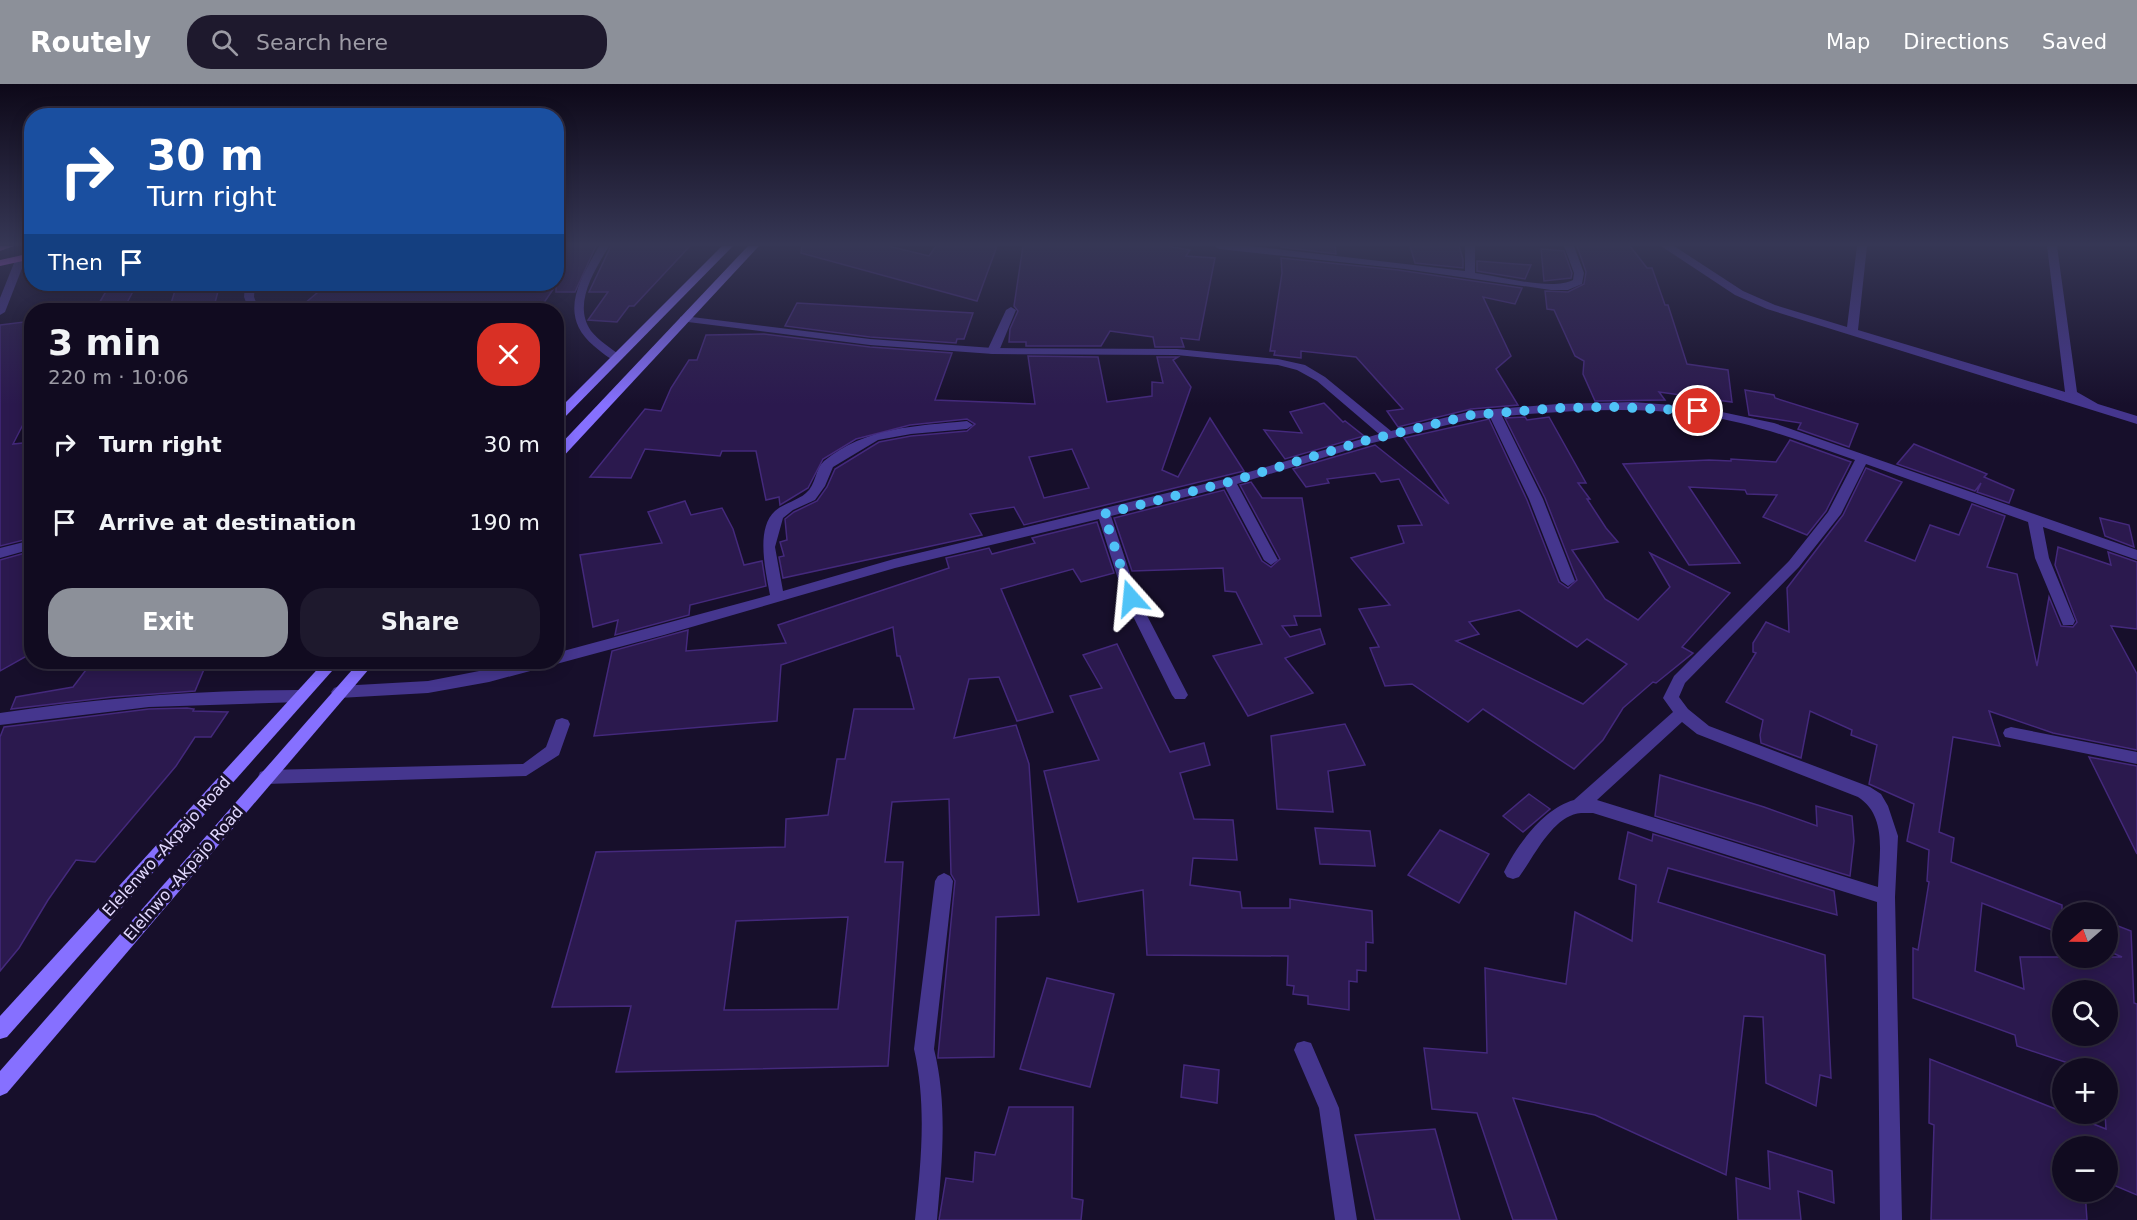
<!DOCTYPE html>
<meta charset="utf-8">
<style>
:root{--surface:#110b20;--page:#1e192d;--text:#f1f3f6;--muted:#9c9ba5;--line:#302b3e;--accent:#8c9099}
body{margin:0;font-family:"DejaVu Sans",sans-serif;background:var(--page);color:var(--text);height:100vh;display:flex;flex-direction:column;font-size:22px;white-space:nowrap}
*{box-sizing:border-box;margin:0}
p{font-size:20px;color:var(--muted)}
.icon{flex:none;width:33px;height:33px;fill:none;stroke:currentColor;stroke-width:2;stroke-linecap:round;stroke-linejoin:round}
.map{position:relative;flex:1;overflow:hidden}
.side{position:absolute;left:24px;top:219px;width:540px;height:366px;display:flex;flex-direction:column;background:var(--surface);border-radius:24px;box-shadow:0 3px 15px #0003,0 0 0 2px var(--line)}
.side>*{flex:none}
.guide{position:absolute;left:24px;top:24px;width:540px;height:183px;border-radius:24px;box-shadow:0 3px 15px #0003,0 0 0 2px var(--line);background:#1a4fa0;color:#fff;overflow:hidden}
.needle{width:39px;rotate:250deg}
.fabs{position:absolute;left:2052px;top:818px;display:grid;gap:12px}
.fabs a{display:grid;place-items:center;width:66px;height:66px;border-radius:50%;background:var(--surface);box-shadow:0 3px 15px #0003,0 0 0 2px var(--line);font-size:30px}
.pin{position:absolute;display:grid;place-items:center;width:51px;height:51px;color:#fff;margin:-26px;border:3px solid #fff;border-radius:50%;box-shadow:0 2px 6px #0007}
.me{position:absolute;width:66px;margin:-33px;rotate:342deg;stroke-linejoin:round;filter:drop-shadow(0 0 4px #0008)}
.turn{display:flex;align-items:center;gap:21px;height:126px;padding:0 24px;font-size:27px}
.turn .icon{width:78px;height:78px;stroke-width:2.5}
.turn b{display:block;font-size:42px;line-height:51px}
.then{display:flex;align-items:center;height:57px;padding:0 24px;background:#0003;gap:12px;font-size:22px}
.round{display:grid;place-items:center;flex:none;width:63px;height:63px;border-radius:24px;background:var(--page)}
.summary{display:flex;align-items:center;justify-content:space-between;height:102px;padding:0 24px}
h1{font-size:36px;font-weight:700;line-height:45px}
.cta{display:flex;gap:12px;margin-top:auto;padding:12px 24px}
.cta a{flex:1;height:69px;border-radius:24px;background:var(--accent);color:#fff;font-size:24px;font-weight:700;line-height:69px;text-align:center}
.cta a+a{background:var(--page);color:var(--text)}
ul{padding:0;list-style:none}
li{display:flex;align-items:center;gap:18px;height:78px;padding:0 24px}
li div{flex:1}
li b{display:block;font-size:22px}
li em{font-style:normal}
header{display:flex;align-items:center;gap:36px;box-sizing:border-box;height:84px;padding:0 30px;background:var(--accent);color:#fff}
header strong{font-size:28px}
nav{display:flex;gap:33px;margin-inline-start:auto;font-size:21px}
.search{width:420px;height:54px;background:var(--page);display:flex;align-items:center;gap:15px;box-sizing:border-box;padding:0 21px;border-radius:24px;color:var(--muted);font-size:22px}
.map>svg:first-child{display:block}
</style>
<header>
<strong>Routely</strong>
<div class="search"><svg class="icon" aria-label="search" viewBox="0 0 24 24"><circle cx="10" cy="10" r="6"/><path d="M15 15l6 6"/></svg>Search here</div>
<nav><a>Map</a><a>Directions</a><a>Saved</a></nav>
</header>
<div class="map">
<svg width="2137" height="1136" viewBox="0 0 2137 1136">
<rect width="100%" height="100%" fill="#170f2b"/>
<!-- building -->
<g fill="#2b194e" stroke="#44297c" stroke-width="1.5" fill-rule="evenodd">
<path d="M 556,162 L 596,162 L 575,208 L 556,208 L 556,201 L 539,226 L 297,226 L 324,203 L 367,200 L 556,200 Z"/>
<path d="M 611,162 L 690,162 L 634,222 L 629,222 L 617,238 L 588,236 L 608,208 L 589,208 Z"/>
<path d="M 802,162 L 888,162 L 929,172 L 936,162 L 997,162 L 977,217 L 801,169 Z"/>
<path d="M 1023,162 L 1167,162 L 1190,166 L 1186,172 L 1215,174 L 1199,256 L 1181,254 L 1184,263 L 1155,263 L 1153,253 L 1110,247 L 1101,262 L 1026,262 L 1026,258 L 1009,258 L 1010,245 L 1018,227 L 1014,222 Z"/>
<path d="M 1281,162 L 1335,162 L 1336,170 L 1281,163 Z"/>
<path d="M 1410,162 L 1459,162 L 1463,175 L 1463,184 L 1415,179 Z"/>
<path d="M 1577,162 L 1630,162 L 1647,184 L 1652,184 L 1665,221 L 1668,221 L 1687,280 L 1728,286 L 1732,318 L 1659,308 L 1665,316 L 1595,317 L 1583,290 L 1584,277 L 1575,272 L 1554,226 L 1547,225 L 1545,207 L 1568,208 L 1584,200 L 1586,188 Z"/>
<path d="M 1541,165 L 1564,167 L 1572,189 L 1571,194 L 1544,197 Z"/>
<path d="M 1281,174 L 1398,186 L 1522,204 L 1515,220 L 1483,213 L 1511,272 L 1496,285 L 1518,321 L 1471,325 L 1398,343 L 1387,327 L 1403,325 L 1356,273 L 1301,267 L 1301,274 L 1274,271 L 1275,267 L 1270,267 L 1282,189 Z"/>
<path d="M 1477,177 L 1531,181 L 1525,195 L 1477,187 Z"/>
<path d="M 137,200 L 123,226 L 95,226 L 108,204 Z"/>
<path d="M 177,200 L 220,200 L 213,226 L 169,226 Z"/>
<path d="M 797,219 L 973,229 L 964,255 L 957,255 L 956,259 L 870,253 L 785,242 Z"/>
<path d="M 32,237 L 32,323 L 13,360 L 32,358 L 32,454 L 0,462 L 0,241 Z"/>
<path d="M 764,250 L 870,263 L 952,269 L 935,316 L 1035,320 L 1028,272 L 1098,273 L 1107,318 L 1152,312 L 1152,298 L 1163,299 L 1157,273 L 1178,273 L 1173,276 L 1191,303 L 1162,386 L 1178,393 L 1210,334 L 1244,387 L 1024,441 L 1014,423 L 970,430 L 982,451 L 783,494 L 779,473 L 784,472 L 780,458 L 787,456 L 785,435 L 794,428 L 817,417 L 827,403 L 835,385 L 879,358 L 911,352 L 967,347 L 975,340 L 967,335 L 910,341 L 856,355 L 823,375 L 808,404 L 780,421 L 779,413 L 766,416 L 756,367 L 722,367 L 720,372 L 645,365 L 631,394 L 590,393 L 645,325 L 661,327 L 671,304 L 689,276 L 697,276 L 706,251 ZM 1072,365 L 1089,404 L 1044,414 L 1029,373 Z"/>
<path d="M 1745,306 L 1774,311 L 1775,314 L 1858,340 L 1849,363 L 1798,345 L 1801,339 L 1749,331 Z"/>
<path d="M 1324,319 L 1343,338 L 1345,337 L 1364,352 L 1285,375 L 1264,346 L 1302,349 L 1290,328 Z"/>
<path d="M 1525,333 L 1527,336 L 1549,333 L 1586,399 L 1578,399 L 1590,415 L 1587,415 L 1606,444 L 1618,458 L 1572,466 L 1605,515 L 1638,536 L 1670,503 L 1650,469 L 1730,509 L 1682,563 L 1693,569 L 1656,599 L 1653,598 L 1623,624 L 1603,656 L 1574,685 L 1483,625 L 1468,638 L 1412,600 L 1385,602 L 1370,564 L 1379,563 L 1359,525 L 1390,521 L 1351,474 L 1404,459 L 1398,442 L 1422,441 L 1399,395 L 1381,398 L 1375,389 L 1327,395 L 1329,399 L 1306,403 L 1293,385 L 1375,361 L 1449,420 L 1404,354 L 1489,335 L 1527,416 L 1559,498 L 1568,504 L 1577,496 L 1545,414 L 1505,334 ZM 1519,526 L 1577,563 L 1587,555 L 1627,580 L 1583,620 L 1456,557 L 1479,550 L 1469,538 Z"/>
<path d="M 1790,356 L 1851,378 L 1826,427 L 1807,451 L 1763,433 L 1777,411 L 1747,410 L 1745,406 L 1689,403 L 1740,479 L 1689,481 L 1623,380 L 1709,376 L 1731,377 L 1731,375 L 1776,378 Z"/>
<path d="M 1914,360 L 1987,390 L 1984,393 L 2014,406 L 2009,419 L 1977,408 L 1981,399 L 1975,407 L 1897,380 Z"/>
<path d="M 1866,384 L 1902,398 L 1865,457 L 1915,477 L 1930,441 L 1959,451 L 1972,420 L 2005,432 L 1987,483 L 2017,490 L 2037,582 L 2049,513 L 2061,542 L 2073,543 L 2077,538 L 2055,481 L 2058,463 L 2111,481 L 2108,468 L 2137,478 L 2137,545 L 2111,542 L 2137,590 L 2137,666 L 2053,649 L 1989,627 L 2000,662 L 1953,653 L 1939,748 L 1954,754 L 1951,778 L 2062,821 L 2062,850 L 1982,819 L 1975,887 L 2024,905 L 2020,873 L 2122,873 L 2108,867 L 2108,838 L 2131,847 L 2134,919 L 2137,920 L 2137,1111 L 2111,1100 L 2108,1062 L 2062,1062 L 2062,1107 L 2085,1107 L 2087,1136 L 1931,1136 L 1934,1041 L 1929,1039 L 1930,975 L 2106,1045 L 2105,1029 L 2108,1029 L 2108,984 L 2083,984 L 2017,962 L 2015,951 L 1913,914 L 1913,864 L 1918,866 L 1929,798 L 1927,797 L 1929,766 L 1907,757 L 1914,720 L 1869,700 L 1877,661 L 1851,651 L 1852,646 L 1810,627 L 1801,674 L 1761,659 L 1760,651 L 1763,636 L 1726,618 L 1756,569 L 1753,568 L 1753,559 L 1766,538 L 1789,548 L 1787,504 L 1843,431 ZM 2062,906 L 2108,906 L 2108,951 L 2062,951 Z"/>
<path d="M 1251,398 L 1262,414 L 1302,414 L 1321,532 L 1294,532 L 1297,541 L 1282,542 L 1290,553 L 1320,545 L 1325,560 L 1285,574 L 1313,609 L 1248,632 L 1213,572 L 1262,560 L 1236,508 L 1225,507 L 1223,484 L 1132,487 L 1114,434 L 1224,406 L 1262,477 L 1271,483 L 1280,475 L 1240,401 Z"/>
<path d="M 685,417 L 691,431 L 722,424 L 733,445 L 744,481 L 762,477 L 766,502 L 690,521 L 689,531 L 615,551 L 618,536 L 593,543 L 580,471 L 662,459 L 648,428 Z"/>
<path d="M 2100,434 L 2129,441 L 2134,463 L 2105,452 Z"/>
<path d="M 1097,438 L 1114,489 L 1081,498 L 1073,485 L 1001,505 L 1053,628 L 1017,637 L 999,593 L 969,595 L 954,654 L 1016,641 L 1029,680 L 1039,831 L 996,833 L 994,973 L 938,974 L 938,972 L 955,797 L 951,790 L 949,715 L 892,718 L 885,778 L 903,778 L 888,982 L 616,988 L 631,922 L 552,923 L 596,768 L 785,763 L 786,735 L 828,731 L 837,675 L 845,675 L 854,625 L 914,625 L 900,572 L 897,572 L 893,543 L 781,581 L 777,637 L 594,652 L 612,567 L 688,546 L 686,567 L 786,559 L 778,541 L 949,484 L 946,474 L 989,464 L 992,470 L 1035,459 L 1032,454 ZM 848,833 L 838,925 L 724,926 L 736,837 Z"/>
<path d="M 32,467 L 32,569 L 0,587 L 0,476 Z"/>
<path d="M 1117,560 L 1170,668 L 1204,659 L 1210,681 L 1180,689 L 1194,735 L 1233,736 L 1237,776 L 1193,774 L 1190,801 L 1240,808 L 1242,824 L 1290,824 L 1290,815 L 1372,827 L 1373,859 L 1366,858 L 1366,887 L 1357,886 L 1357,898 L 1349,897 L 1349,926 L 1308,920 L 1308,912 L 1293,910 L 1294,902 L 1287,901 L 1288,872 L 1147,871 L 1143,806 L 1078,818 L 1044,687 L 1099,676 L 1070,612 L 1102,604 L 1083,571 Z"/>
<path d="M 92,578 L 207,578 L 195,607 L 112,613 L 11,625 L 16,613 L 73,603 Z"/>
<path d="M 187,624 L 194,625 L 193,627 L 228,628 L 211,653 L 195,653 L 176,682 L 95,778 L 76,776 L 48,816 L 19,864 L 0,887 L 0,653 L 4,643 L 149,625 Z"/>
<path d="M 1345,640 L 1365,681 L 1328,687 L 1333,728 L 1277,725 L 1271,652 Z"/>
<path d="M 2089,673 L 2137,682 L 2137,770 Z"/>
<path d="M 1660,691 L 1764,723 L 1817,742 L 1816,722 L 1852,732 L 1854,757 L 1850,792 L 1655,732 Z"/>
<path d="M 1529,710 L 1550,725 L 1523,748 L 1503,732 Z"/>
<path d="M 1315,744 L 1370,747 L 1375,782 L 1320,780 Z"/>
<path d="M 1440,746 L 1489,770 L 1459,819 L 1408,791 Z"/>
<path d="M 1628,748 L 1652,757 L 1653,750 L 1834,807 L 1837,831 L 1668,784 L 1658,818 L 1825,871 L 1831,994 L 1820,991 L 1816,1022 L 1766,999 L 1763,933 L 1744,932 L 1726,1091 L 1595,1031 L 1513,1014 L 1557,1136 L 1513,1136 L 1477,1029 L 1432,1025 L 1424,964 L 1487,969 L 1485,884 L 1566,900 L 1575,828 L 1632,857 L 1636,801 L 1619,795 Z"/>
<path d="M 1047,894 L 1114,910 L 1090,1003 L 1020,985 Z"/>
<path d="M 1184,981 L 1219,986 L 1217,1019 L 1181,1013 Z"/>
<path d="M 1009,1023 L 1073,1023 L 1072,1114 L 1083,1116 L 1081,1136 L 939,1136 L 946,1094 L 973,1098 L 975,1068 L 995,1071 Z"/>
<path d="M 1435,1045 L 1460,1136 L 1375,1136 L 1355,1051 Z"/>
<path d="M 1768,1067 L 1832,1087 L 1834,1119 L 1798,1107 L 1801,1136 L 1738,1136 L 1736,1094 L 1770,1105 Z"/>
</g>
<g fill="none" stroke-linecap="round" stroke-linejoin="round">
<!-- lane -->
<g fill="#45368e" fill-rule="evenodd">
<path d="M 1011,223 L 1016,226 L 999,267 L 993,270 L 989,269 L 987,267 L 1006,226 Z"/>
<path d="M 562,634 L 568,636 L 570,640 L 559,671 L 526,692 L 266,700 L 260,698 L 258,693 L 260,688 L 266,686 L 523,680 L 546,663 L 556,636 Z"/>
</g>
<!-- street -->
<g fill="#45368e" fill-rule="evenodd">
<path d="M 599,162 L 609,162 C 595,186 572,220 591,247 C 599,257 611,264 621,272 L 623,274 L 617,277 C 609,275 601,268 594,262 C 557,231 580,196 599,162 Z"/>
<path d="M 1214,162 L 1251,162 L 1465,187 L 1465,162 L 1475,162 L 1475,189 C 1499,192 1552,207 1573,196 L 1574,189 L 1564,162 L 1574,162 L 1584,189 L 1582,200 L 1568,206 L 1551,206 L 1405,185 L 1219,165 Z"/>
<path d="M 1661,162 L 1674,162 L 1743,207 L 1775,221 L 1847,243 L 1857,162 L 1867,162 L 1858,246 L 2065,308 L 2047,162 L 2057,162 L 2077,308 L 2098,320 L 2137,332 L 2137,340 L 1767,225 L 1735,211 Z"/>
<path d="M 21,171 L 26,174 L 5,228 L 0,231 L 0,214 L 16,174 Z"/>
<path d="M 245,200 L 255,200 L 254,213 L 259,226 L 249,226 L 244,213 Z"/>
<path d="M 684,232 L 870,255 L 993,264 L 1177,265 L 1278,275 L 1305,281 L 1325,293 L 1391,347 L 1472,327 L 1558,320 L 1633,318 L 1698,323 L 1774,339 L 2137,466 L 2137,476 L 2043,443 L 2049,474 L 2075,537 L 2073,541 L 2063,541 L 2035,474 L 2028,438 L 1866,380 L 1841,430 L 1799,483 L 1685,599 L 1679,613 L 1688,625 L 1709,642 L 1870,703 L 1881,710 L 1888,722 L 1898,752 L 1895,813 L 1902,1136 L 1880,1136 L 1877,818 L 1593,729 C 1585,729 1577,728 1570,732 C 1548,742 1533,774 1519,793 L 1513,795 L 1507,793 L 1504,788 C 1517,761 1544,724 1574,716 L 1673,628 L 1663,614 L 1674,592 L 1789,477 L 1828,428 L 1855,376 C 1803,358 1752,338 1698,331 C 1633,322 1567,327 1502,332 L 1543,415 L 1575,497 L 1568,502 L 1561,497 L 1529,415 L 1490,333 L 1472,335 L 1368,360 L 1237,400 L 1278,476 L 1271,481 L 1264,476 L 1225,403 L 1111,432 L 1138,514 L 1188,611 L 1185,615 L 1175,615 L 1172,611 L 1124,514 L 1099,435 L 895,484 L 664,551 L 489,598 L 428,609 L 339,614 L 334,612 L 331,608 L 334,604 L 339,602 L 428,597 L 526,578 L 556,578 L 556,569 L 770,511 C 766,488 755,445 775,427 C 784,419 797,417 806,409 C 816,401 815,385 824,377 C 866,343 915,342 967,337 L 973,341 L 967,345 L 911,350 L 878,356 L 833,383 L 825,402 L 815,416 L 793,426 L 783,434 L 775,463 L 783,507 L 894,475 L 1225,395 L 1379,350 L 1317,297 L 1297,286 L 1278,281 L 1177,271 L 993,270 L 870,261 L 680,237 L 680,233 ZM 1682,638 L 1697,650 L 1858,713 C 1888,732 1879,772 1878,803 L 1597,716 Z"/>
<path d="M 32,456 L 32,465 L 0,474 L 0,464 Z"/>
<path d="M 300,606 L 305,608 L 308,612 L 305,616 L 300,618 L 149,623 L 0,641 L 0,629 C 100,614 199,606 300,606 Z"/>
<path d="M 2011,643 L 2137,668 L 2137,680 L 2005,653 L 2003,649 L 2005,645 Z"/>
<path d="M 944,789 L 950,792 L 953,797 L 934,965 C 948,1022 942,1078 937,1136 L 915,1136 C 921,1078 927,1022 914,965 L 935,797 L 938,792 Z"/>
<path d="M 1304,957 L 1311,959 L 1339,1024 L 1357,1136 L 1335,1136 L 1319,1024 L 1294,966 L 1297,959 Z"/>
</g>
<!-- secondary -->
<g fill="#8670ff" fill-rule="evenodd">
<path d="M 722,162 L 733,162 L 560,338 L 556,339 L 556,328 Z"/>
<path d="M 748,162 L 759,162 L 560,376 L 556,377 L 556,365 Z"/>
<path d="M 324,578 L 340,578 L 7,953 L 0,955 L 0,932 Z"/>
<path d="M 359,578 L 375,578 L 7,1009 L 0,1012 L 0,987 Z"/>
</g>
<!-- primary -->
<g fill="#d960ff" fill-rule="evenodd">
<path d="M 0,162 L 14,162 L 0,167 Z"/>
<path d="M 32,169 L 32,175 L 0,182 L 0,176 Z"/>
</g>
</g>
<!-- sky -->
<linearGradient id="sky" x2="0" y2="1"><stop stop-color="#0d0818"/><stop offset="0.5" stop-color="#363755"/><stop offset="1" stop-color="#363755" stop-opacity="0"/></linearGradient>
<rect width="2137" height="321" fill="url(#sky)"/>
<g fill="none" stroke-linecap="round" stroke-linejoin="round">
<!-- route -->
<path stroke="#4fc3f7" stroke-width="10" stroke-dasharray="0 18" d="M 1131,514 L 1104,430 L 1229,398 L 1364,357 L 1472,331 L 1558,324 L 1614,323 L 1698,327"/>
</g>
<g text-anchor="middle" stroke-width="6" stroke-linejoin="round" paint-order="stroke">
<!-- street labels -->
<g font-size="16" fill="#e2d9ff" stroke="#170f2b">
<text transform="translate(166 762) rotate(-48)" y="6">Elelenwo -Akpajo Road</text>
<text transform="translate(183 789) rotate(-49)" y="6">Elelnwo -Akpajo Road</text>
</g>
</g>
</svg>
<div class="fabs">
<a><svg class="needle" viewBox="-14 -14 28 28"><path d="M0-13l5 13h-10z" fill="#e53935"/><path d="M0 13l5-13h-10z" fill="#9c9ba5"/></svg></a>
<a><svg class="icon" aria-label="search" viewBox="0 0 24 24"><circle cx="10" cy="10" r="6"/><path d="M15 15l6 6"/></svg></a>
<a>+</a>
<a>−</a>
</div>
<div class="pin" style="left:1698px;top:327px;background:#d93025"><svg class="icon" aria-label="arrive" viewBox="0 0 24 24"><path d="M6 21V4h12l-3 4 3 4H6"/></svg></div>
<svg class="me" style="left:1131px;top:514px" viewBox="-20 -20 40 40"><path d="M0-17L14 15 0 8-14 15z" fill="#4fc3f7" stroke="#fff" stroke-width="4"/></svg>
<div class="guide">
<div class="turn"><svg class="icon" aria-label="right" viewBox="0 0 24 24"><path d="M7 20v-9h11M14 6l5 5-5 5"/></svg><div><b>30 m</b>Turn right</div></div>
<div class="then">Then<svg class="icon" aria-label="arrive" viewBox="0 0 24 24"><path d="M6 21V4h12l-3 4 3 4H6"/></svg></div>
</div>
<section class="side">
<div class="summary"><div><h1>3 min</h1><p>220 m · 10:06</p></div><a class="round" style="background:#d93025;color:#fff"><svg class="icon" aria-label="close" viewBox="0 0 24 24"><path d="M6 6l12 12M18 6L6 18"/></svg></a></div>
<ul>
<li><svg class="icon" aria-label="right" viewBox="0 0 24 24"><path d="M7 20v-9h11M14 6l5 5-5 5"/></svg><div><b>Turn right</b></div><em>30 m</em></li>
<li><svg class="icon" aria-label="arrive" viewBox="0 0 24 24"><path d="M6 21V4h12l-3 4 3 4H6"/></svg><div><b>Arrive at destination</b></div><em>190 m</em></li>
</ul>
<div class="cta"><a>Exit</a><a>Share</a></div>
</section>
</div>
